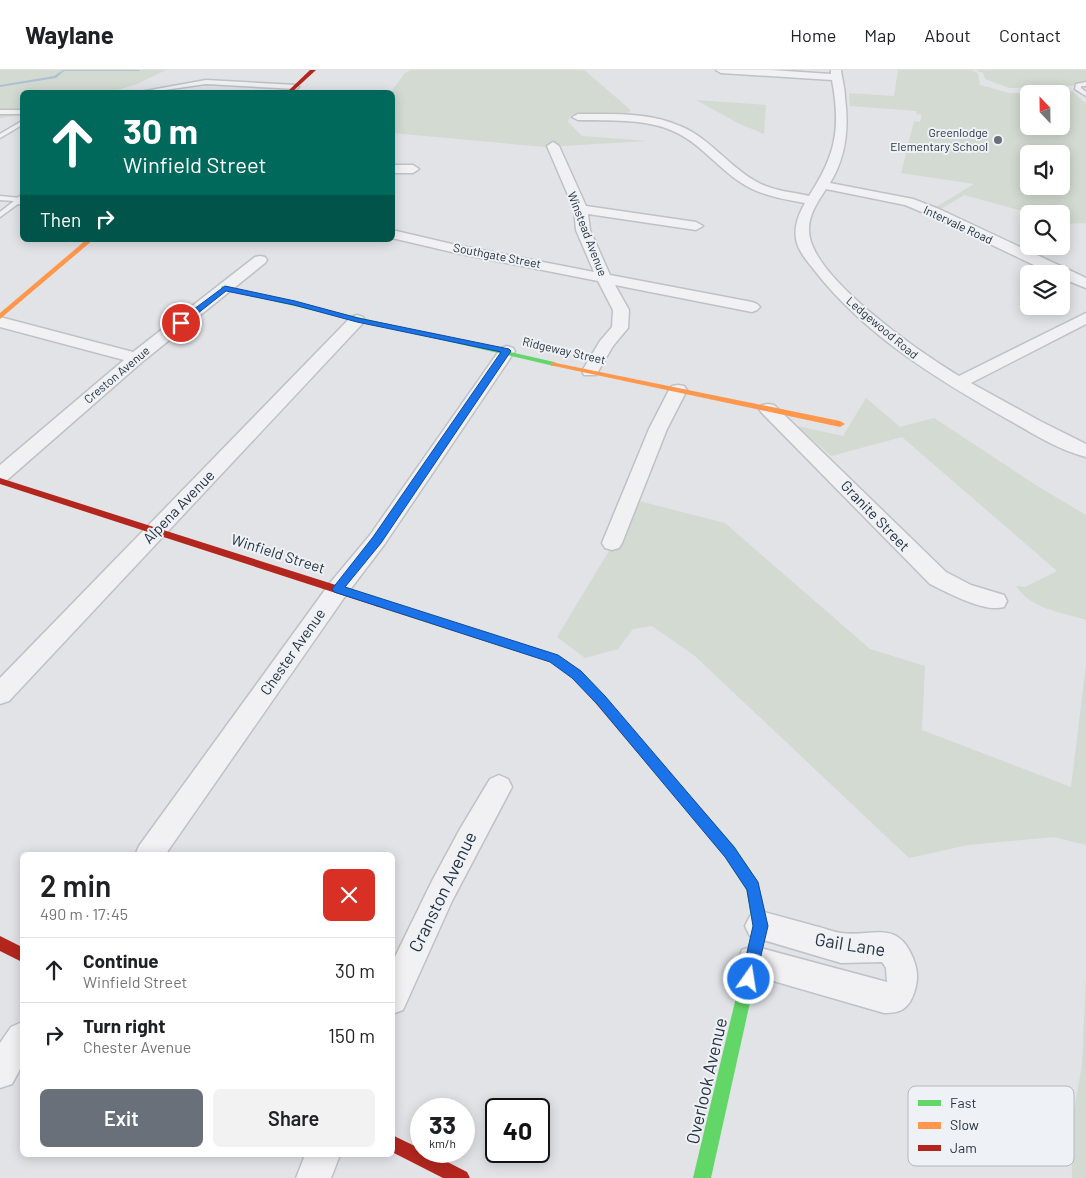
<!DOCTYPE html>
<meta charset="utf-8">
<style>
:root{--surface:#fff;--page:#f2f2f2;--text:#202124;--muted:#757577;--line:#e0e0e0;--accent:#697079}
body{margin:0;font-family:Barlow,sans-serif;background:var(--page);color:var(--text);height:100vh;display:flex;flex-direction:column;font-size:19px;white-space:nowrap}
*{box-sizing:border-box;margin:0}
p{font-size:16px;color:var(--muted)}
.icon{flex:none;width:28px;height:28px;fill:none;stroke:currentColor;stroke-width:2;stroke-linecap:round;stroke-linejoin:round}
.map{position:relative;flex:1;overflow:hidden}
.sheet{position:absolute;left:20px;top:782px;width:375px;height:305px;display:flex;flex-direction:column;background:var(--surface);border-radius:8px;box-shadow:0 2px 12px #0003}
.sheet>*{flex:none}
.guide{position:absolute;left:20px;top:20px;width:375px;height:152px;border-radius:8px;box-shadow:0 2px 12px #0003;background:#00695c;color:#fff;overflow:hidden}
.needle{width:32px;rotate:338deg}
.tools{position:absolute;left:1020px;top:15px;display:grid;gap:10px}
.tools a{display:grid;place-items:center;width:50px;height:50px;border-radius:8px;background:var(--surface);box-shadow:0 2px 12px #0003;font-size:25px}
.speed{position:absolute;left:410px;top:1028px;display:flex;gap:10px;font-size:25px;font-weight:700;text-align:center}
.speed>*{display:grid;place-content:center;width:65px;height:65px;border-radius:50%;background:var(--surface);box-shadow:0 2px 12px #0003;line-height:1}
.speed small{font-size:12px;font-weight:400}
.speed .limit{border:2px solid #111;border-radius:8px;background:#fff;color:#111}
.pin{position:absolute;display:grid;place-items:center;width:42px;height:42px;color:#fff;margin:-21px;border:2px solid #fff;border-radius:50%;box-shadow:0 1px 5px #0007}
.me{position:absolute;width:55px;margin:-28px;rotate:13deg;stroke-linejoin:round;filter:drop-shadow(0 0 4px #0008)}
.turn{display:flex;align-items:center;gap:18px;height:105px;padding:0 20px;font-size:22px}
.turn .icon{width:65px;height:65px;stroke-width:2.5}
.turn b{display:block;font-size:35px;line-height:42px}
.then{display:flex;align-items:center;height:48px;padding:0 20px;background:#0003;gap:10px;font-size:19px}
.round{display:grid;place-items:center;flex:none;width:52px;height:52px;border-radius:8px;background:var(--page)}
.overview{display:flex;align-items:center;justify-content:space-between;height:85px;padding:0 20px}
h1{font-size:30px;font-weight:600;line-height:38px}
.action{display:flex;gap:10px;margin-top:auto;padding:10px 20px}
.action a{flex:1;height:58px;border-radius:8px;background:var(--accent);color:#fff;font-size:20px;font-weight:600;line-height:58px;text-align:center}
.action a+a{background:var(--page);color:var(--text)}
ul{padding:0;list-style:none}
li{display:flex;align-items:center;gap:15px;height:65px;padding:0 20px;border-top:1px solid var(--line)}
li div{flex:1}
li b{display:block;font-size:19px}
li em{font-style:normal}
header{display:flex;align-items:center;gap:30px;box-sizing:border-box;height:70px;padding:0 25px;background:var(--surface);border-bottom:1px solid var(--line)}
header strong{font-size:24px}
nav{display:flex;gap:28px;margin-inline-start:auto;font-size:18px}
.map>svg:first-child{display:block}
</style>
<header>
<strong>Waylane</strong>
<nav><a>Home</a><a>Map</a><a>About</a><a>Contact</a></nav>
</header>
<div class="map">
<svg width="1086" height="1108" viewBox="0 0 1086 1108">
<rect width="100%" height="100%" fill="#e1e3e6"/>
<!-- green -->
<g fill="#d2dad1" fill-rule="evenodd">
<path d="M 0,0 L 166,0 L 137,14 L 111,22 L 22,22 L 22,45 L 0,48 Z"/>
<path d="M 411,0 L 584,0 L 631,40 L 628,43 C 609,45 589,41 570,45 L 568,52 L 582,66 L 647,71 L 544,77 L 393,63 L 392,22 L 391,22 L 405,3 Z"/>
<path d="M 898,0 L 971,0 L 978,3 L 980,15 L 1009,23 L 1021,23 L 1030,20 L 1072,21 L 1086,34 L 1086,153 L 1064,154 L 1061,153 L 1061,144 L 1033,144 L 964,125 L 941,139 L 936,137 L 974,114 L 901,103 L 914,51 L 920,52 L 922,45 L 916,44 L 917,41 L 850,36 L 849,23 L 894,26 ZM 1029,24 L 1061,24 L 1061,56 L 1029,56 ZM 1029,84 L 1061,84 L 1061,116 L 1029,116 Z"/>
<path d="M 976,0 L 1086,0 L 1086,12 L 1078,13 L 1072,16 L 1023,16 L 1022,18 L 1009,18 L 985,9 L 983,3 Z"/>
<path d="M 696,30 L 766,35 L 764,64 L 738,53 Z"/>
<path d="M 866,328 L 900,357 L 934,348 L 1039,417 L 1086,445 L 1086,550 C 1061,542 1031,539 1016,516 L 1025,517 L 1057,501 L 902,367 L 831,386 L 797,356 L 843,366 Z"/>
<path d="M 639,431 L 725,453 L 870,579 L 925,596 L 922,660 L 1071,717 L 1086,595 L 1086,775 L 1054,767 L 968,775 L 909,788 L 695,586 L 652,556 L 633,559 L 618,579 L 585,588 L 557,567 Z"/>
<path d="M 1086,906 L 1086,1108 L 1072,1108 L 1071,1057 L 1082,995 Z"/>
</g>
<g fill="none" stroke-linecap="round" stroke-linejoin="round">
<!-- stream -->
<path fill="#afc1d1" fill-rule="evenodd" d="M 63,0 L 140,0 L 139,1 L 64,1 L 56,8 L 0,17 L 0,15 L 54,6 Z"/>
<!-- lane casing -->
<g stroke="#bfc1c4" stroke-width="3">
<g id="lane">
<path d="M 206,10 L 296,15 L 299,17 L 296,19 L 206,14 L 150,22 L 140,22 Z"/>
<path d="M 1086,12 L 1086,16 L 1081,16 L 1081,18 L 1086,22 L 1086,26 L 1075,19 L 1076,14 Z"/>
<rect x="0" y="40" width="22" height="4"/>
<path d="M 22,51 L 22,55 L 0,68 L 0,64 Z"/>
<path d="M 0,126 L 20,128 L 22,131 L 0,147 L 0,142 L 14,131 L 0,130 Z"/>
</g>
</g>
<!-- street casing -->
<g stroke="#bfc1c4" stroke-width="3">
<g id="street">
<path d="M 716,0 L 771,0 L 831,4 L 831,0 L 841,0 C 842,9 845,18 845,28 C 849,58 846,87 830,113 L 913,129 L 939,139 L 1086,208 L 1086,218 L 1061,208 L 1061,204 L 1053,204 L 929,145 L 905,135 L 826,119 C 818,131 808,146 809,161 C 810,207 921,283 959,306 L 1086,243 L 1086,254 L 971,313 L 1040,351 L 1086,374 L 1086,387 C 1058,380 1032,363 1007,349 C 937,309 866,266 815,201 C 808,192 798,181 796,169 C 794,155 799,144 805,133 C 782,129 759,125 740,112 C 716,96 699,72 673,61 C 644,48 609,51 578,50 L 572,47 L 578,44 C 612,44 649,42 680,56 C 710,68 729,97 757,112 C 773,121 792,122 809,126 C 836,85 841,58 832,10 L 721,3 Z"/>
<path d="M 553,72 L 559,76 L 586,136 L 696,152 L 703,156 L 696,160 L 588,144 L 590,160 L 610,205 L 752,232 L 757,234 L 760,237 L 757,240 L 752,242 L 615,215 L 629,240 L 628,258 L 613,276 L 596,305 L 584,305 L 582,301 L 600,271 L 612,257 L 613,240 L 598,211 L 456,183 L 392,168 L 392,160 L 456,175 L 594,202 L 576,160 L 574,139 L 547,76 Z"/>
<path d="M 392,95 L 413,95 L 419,99 L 413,103 L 392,103 Z"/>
<path d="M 20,126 L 22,127 L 22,135 L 15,133 L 14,130 Z"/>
<path d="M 260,186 L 265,187 L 267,190 L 265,193 L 142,292 L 7,410 L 0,411 L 0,395 L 124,290 L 0,257 L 0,247 L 133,282 L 255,187 Z"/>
<path d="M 357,245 L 363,247 L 365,250 L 363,253 L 9,631 L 0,634 L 0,608 L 351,247 Z"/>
<path d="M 507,276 L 513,278 L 515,281 L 384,475 L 346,525 L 165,785 L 135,785 L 139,776 L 330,513 L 370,465 L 501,278 Z"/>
<path d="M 678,315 L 684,316 L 687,320 L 667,359 L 622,473 L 619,478 L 612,480 L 605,478 L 602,473 L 649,359 L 669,320 L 672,316 Z"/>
<path d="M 768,334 L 774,335 L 946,502 L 971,515 L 1004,525 L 1007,531 L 1004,537 C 985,543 948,523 930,514 L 762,343 L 759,339 L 762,335 Z"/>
<path d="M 499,705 L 508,709 L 512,717 L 452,831 L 403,940 L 392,944 L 392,893 L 432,811 L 460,759 L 490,709 Z"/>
<path d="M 760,841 C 778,846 797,851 815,856 C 824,858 833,862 841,863 C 873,867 897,849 913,888 C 919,903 918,914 912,928 C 906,941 897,943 884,943 L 742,902 L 738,891 L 742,880 L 753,876 L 887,912 L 886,898 L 882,892 L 841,893 L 750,866 L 745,856 L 750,846 Z"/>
<path d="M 22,952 L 22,996 L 12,1014 L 0,1018 L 0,973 L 11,957 Z"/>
<path d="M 305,1085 L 340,1085 L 331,1108 L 296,1108 Z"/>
</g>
</g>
<!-- lane -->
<use href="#lane" fill="#f1f1f3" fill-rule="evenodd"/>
<!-- street -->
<use href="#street" fill="#f1f1f3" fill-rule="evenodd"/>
<!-- fast -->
<g fill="#63d668" fill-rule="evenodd">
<path d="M 222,216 L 554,292 L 558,294 L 554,296 L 225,220 L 221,218 Z"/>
<path d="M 704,745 L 709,747 L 735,777 L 758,812 L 767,856 L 711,1108 L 693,1108 L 753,856 L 746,819 L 725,787 L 699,755 L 697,751 L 699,747 Z"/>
</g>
<!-- slow -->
<g fill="#ff974d" fill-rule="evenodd">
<path d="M 86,170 L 93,170 L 0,249 L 0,243 Z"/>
<path d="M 551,292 L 840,351 L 845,354 L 840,357 L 554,296 L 551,296 Z"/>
<path d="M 379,529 L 558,586 L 581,601 L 709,747 L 711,751 L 709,755 L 704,757 L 699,755 L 573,607 L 550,592 L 375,536 L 373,533 Z"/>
</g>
<!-- jam -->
<g fill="#b3261e" fill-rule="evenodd">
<path d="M 310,0 L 316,0 L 292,22 L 287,22 Z"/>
<path d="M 0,408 L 383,530 L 385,533 L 379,537 L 0,414 Z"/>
<path d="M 0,866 L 22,877 L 22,892 L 0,881 Z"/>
<path d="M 392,1065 L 421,1079 L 421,1081 L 426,1081 L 467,1102 L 470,1108 L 443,1108 L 392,1082 Z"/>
</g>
</g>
<!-- route -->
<path fill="#1a73e8" stroke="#114b97" d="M 225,216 L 295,231 L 358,248 L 509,279 L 511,281 L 381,473 L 345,517 L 558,585 L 581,601 L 605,626 L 734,777 L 758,812 L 768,856 L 754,915 L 749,917 L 743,915 L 741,909 L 753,856 L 747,820 L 725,787 L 597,634 L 572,608 L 550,592 L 334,522 L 332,519 L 373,467 L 501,282 L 357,252 L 294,235 L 226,221 L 183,255 L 178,255 L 178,251 Z"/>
<!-- markers -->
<circle fill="#697079" stroke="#eef2f6" stroke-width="2" cx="998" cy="70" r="5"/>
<g text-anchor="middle" stroke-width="4" stroke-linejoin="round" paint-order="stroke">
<!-- far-poi labels -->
<g font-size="12" fill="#28323f" stroke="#eef2f6" text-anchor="end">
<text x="988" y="67">Greenlodge<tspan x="988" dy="14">Elementary School</tspan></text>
</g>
<!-- far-street labels -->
<g font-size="12" fill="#28323f" stroke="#eef2f6">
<text transform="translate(958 155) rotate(25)" y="4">Intervale Road</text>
<text transform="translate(587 164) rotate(69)" y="4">Winstead Avenue</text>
<text transform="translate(497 186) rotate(11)" y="4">Southgate Street</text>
<text transform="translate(882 258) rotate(40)" y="4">Ledgewood Road</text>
<text transform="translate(564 281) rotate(13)" y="4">Ridgeway Street</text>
<text transform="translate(117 305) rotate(-40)" y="4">Creston Avenue</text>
</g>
<!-- street labels -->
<g font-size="15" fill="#28323f" stroke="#eef2f6">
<text transform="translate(179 437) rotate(-46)" y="5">Alpena Avenue</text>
<text transform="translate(875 446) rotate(46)" y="5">Granite Street</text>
<text transform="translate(278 484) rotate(18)" y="5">Winfield Street</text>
<text transform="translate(293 582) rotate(-55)" y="5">Chester Avenue</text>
</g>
<!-- near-street labels -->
<g font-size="18" fill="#28323f" stroke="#eef2f6">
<text transform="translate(443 822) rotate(-64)" y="6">Cranston Avenue</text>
<text transform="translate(850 875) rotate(9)" y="6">Gail Lane</text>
<text transform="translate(707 1011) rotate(-77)" y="6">Overlook Avenue</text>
</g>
</g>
<!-- legend -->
<rect x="908" y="1016" width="166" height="80" rx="8" fill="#eef2f6" stroke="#b3b8bf" stroke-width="1"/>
<rect x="918" y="1030" width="23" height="6" fill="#63d668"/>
<rect x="918" y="1052" width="23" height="7" fill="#ff974d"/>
<rect x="918" y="1075" width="23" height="6" fill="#b3261e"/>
<g font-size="14" fill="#28323f">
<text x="950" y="1038">Fast</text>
<text x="950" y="1060">Slow</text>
<text x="950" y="1083">Jam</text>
</g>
</svg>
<div class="tools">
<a><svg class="needle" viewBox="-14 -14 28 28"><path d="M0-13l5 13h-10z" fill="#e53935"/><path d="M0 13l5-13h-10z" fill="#757577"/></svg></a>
<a><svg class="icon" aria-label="sound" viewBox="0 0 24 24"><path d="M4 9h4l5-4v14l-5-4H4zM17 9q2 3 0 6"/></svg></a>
<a><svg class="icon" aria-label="search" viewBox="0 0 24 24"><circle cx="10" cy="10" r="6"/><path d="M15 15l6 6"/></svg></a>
<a><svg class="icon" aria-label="layers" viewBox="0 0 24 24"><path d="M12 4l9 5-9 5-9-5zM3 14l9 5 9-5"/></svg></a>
</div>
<div class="speed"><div>33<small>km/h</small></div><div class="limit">40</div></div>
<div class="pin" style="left:181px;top:253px;background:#d93025"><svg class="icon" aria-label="arrive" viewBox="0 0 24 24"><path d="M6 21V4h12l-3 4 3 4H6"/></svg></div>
<svg class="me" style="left:749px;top:909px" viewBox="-20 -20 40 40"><circle r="17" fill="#1a73e8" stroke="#fff" stroke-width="3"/><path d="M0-11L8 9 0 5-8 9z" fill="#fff"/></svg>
<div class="guide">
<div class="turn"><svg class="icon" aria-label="ahead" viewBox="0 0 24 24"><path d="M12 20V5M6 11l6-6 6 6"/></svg><div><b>30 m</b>Winfield Street</div></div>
<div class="then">Then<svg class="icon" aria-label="right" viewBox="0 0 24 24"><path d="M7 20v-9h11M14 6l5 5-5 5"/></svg></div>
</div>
<section class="sheet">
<div class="overview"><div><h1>2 min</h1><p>490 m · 17:45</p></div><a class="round" style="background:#d93025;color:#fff"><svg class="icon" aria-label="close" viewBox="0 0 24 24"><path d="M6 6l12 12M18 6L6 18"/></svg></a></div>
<ul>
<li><svg class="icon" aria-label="ahead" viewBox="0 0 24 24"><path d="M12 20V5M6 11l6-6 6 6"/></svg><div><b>Continue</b><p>Winfield Street</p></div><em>30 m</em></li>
<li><svg class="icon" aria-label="right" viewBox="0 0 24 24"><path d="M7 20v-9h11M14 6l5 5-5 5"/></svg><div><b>Turn right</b><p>Chester Avenue</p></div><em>150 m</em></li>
</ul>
<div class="action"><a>Exit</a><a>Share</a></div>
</section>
</div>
